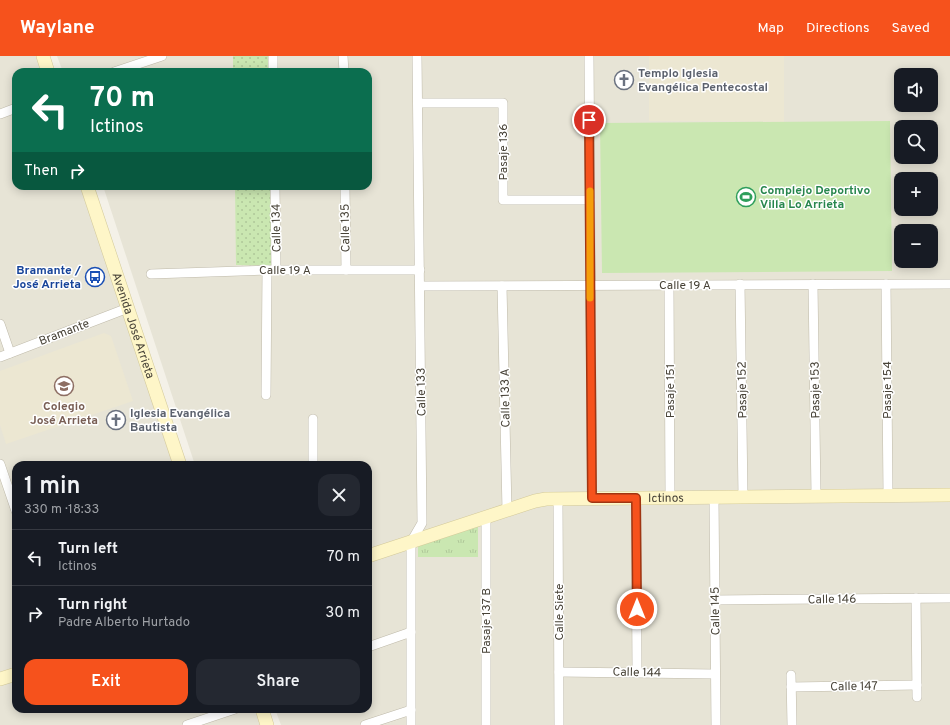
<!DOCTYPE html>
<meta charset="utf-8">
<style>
:root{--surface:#171b24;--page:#242831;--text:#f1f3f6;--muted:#9ea1a6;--line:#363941;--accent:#f6521c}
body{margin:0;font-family:Overpass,sans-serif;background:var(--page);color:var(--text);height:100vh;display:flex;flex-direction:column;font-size:15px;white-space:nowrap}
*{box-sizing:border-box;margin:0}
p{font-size:13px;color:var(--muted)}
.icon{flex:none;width:22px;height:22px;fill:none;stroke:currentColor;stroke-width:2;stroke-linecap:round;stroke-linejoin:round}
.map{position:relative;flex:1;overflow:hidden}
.drawer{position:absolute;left:12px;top:405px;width:360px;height:252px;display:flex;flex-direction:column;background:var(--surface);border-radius:12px;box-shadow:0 2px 10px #0003}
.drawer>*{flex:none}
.guide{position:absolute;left:12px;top:12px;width:360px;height:122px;border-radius:12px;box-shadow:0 2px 10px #0003;background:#0b6e4f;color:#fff;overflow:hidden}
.tools{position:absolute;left:894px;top:12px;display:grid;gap:8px}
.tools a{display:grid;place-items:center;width:44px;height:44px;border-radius:8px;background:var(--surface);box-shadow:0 2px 10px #0003;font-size:20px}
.pin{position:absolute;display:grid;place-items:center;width:34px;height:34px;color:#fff;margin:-17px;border:2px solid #fff;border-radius:50%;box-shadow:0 1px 4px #0007}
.me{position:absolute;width:44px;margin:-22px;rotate:0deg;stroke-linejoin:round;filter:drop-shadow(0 0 3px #0008)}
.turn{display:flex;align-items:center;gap:14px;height:84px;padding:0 12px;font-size:18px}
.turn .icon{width:52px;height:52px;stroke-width:2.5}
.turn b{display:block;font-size:28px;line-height:34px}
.then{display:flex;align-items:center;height:38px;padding:0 12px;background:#0003;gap:8px;font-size:15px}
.round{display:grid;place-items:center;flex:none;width:42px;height:42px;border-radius:12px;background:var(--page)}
.head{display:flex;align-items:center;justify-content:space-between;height:68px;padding:0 12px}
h1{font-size:24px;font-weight:600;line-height:30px}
.action{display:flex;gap:8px;margin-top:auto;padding:8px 12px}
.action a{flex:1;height:46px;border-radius:12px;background:var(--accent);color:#fff;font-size:16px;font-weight:600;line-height:46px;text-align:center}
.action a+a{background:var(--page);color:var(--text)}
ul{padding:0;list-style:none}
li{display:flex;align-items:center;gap:12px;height:56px;padding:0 12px;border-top:1px solid var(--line)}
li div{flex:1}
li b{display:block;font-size:15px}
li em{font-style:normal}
header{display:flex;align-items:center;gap:24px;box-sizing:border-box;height:56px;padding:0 20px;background:var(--accent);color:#fff}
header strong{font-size:19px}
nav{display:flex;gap:22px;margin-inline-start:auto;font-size:14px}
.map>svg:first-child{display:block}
</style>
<header>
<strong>Waylane</strong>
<nav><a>Map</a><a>Directions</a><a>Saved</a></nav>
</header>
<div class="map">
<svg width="950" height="669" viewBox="0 0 950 669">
<defs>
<pattern id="grass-tufts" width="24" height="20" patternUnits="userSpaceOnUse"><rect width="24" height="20" fill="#cae7b1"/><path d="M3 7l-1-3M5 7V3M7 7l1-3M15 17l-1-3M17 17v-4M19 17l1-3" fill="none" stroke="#afc799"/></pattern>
<pattern id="park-dots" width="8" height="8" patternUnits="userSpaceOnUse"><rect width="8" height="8" fill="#cae7b1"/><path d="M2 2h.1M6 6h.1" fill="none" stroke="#afc799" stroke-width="1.8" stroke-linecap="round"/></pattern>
</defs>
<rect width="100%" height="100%" fill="#f4f1e8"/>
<!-- residential -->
<g fill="#e7e4d6" fill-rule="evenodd">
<path d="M 0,0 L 36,0 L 42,16 L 16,16 L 16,130 L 80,130 L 174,409 L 16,409 L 16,653 L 255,653 L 261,669 L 0,669 Z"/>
<path d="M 57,0 L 950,0 L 950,669 L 281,669 L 275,653 L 368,653 L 368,409 L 195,409 L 103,130 L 368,130 L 368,16 L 63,16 ZM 901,19 L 931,19 L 931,49 L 901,49 ZM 901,71 L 931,71 L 931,101 L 901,101 ZM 901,123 L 931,123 L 931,153 L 901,153 ZM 901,175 L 931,175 L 931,205 L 901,205 Z"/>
</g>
<!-- education -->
<g fill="#ece7d2">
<path d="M 649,0 L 784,0 L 784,66 L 649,65 Z"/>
<path d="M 104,277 L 111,280 L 133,345 L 6,388 L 0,369 L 0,315 Z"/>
</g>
<!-- grass -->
<path fill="url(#grass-tufts)" d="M 478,467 L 478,501 L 418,501 L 418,490 Z"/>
<!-- park -->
<g fill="url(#park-dots)">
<rect x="233" y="0" width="38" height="16"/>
<path d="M 235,130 L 272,130 L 273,210 L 236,209 Z"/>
</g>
<!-- pitch -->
<path fill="#cae7b1" d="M 890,65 L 892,215 L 602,217 L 600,67 Z"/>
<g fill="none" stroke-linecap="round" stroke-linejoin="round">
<!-- street casing -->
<g stroke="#bfbaaa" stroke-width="10">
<g id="street">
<path d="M 273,0 L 273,16"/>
<path d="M 343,0 L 344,16"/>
<path d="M 589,0 L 592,442"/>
<path d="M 114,16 L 162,0"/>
<path d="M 418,47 L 503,47 L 503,144 L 590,144"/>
<path d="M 0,58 L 16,52"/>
<path d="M 275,130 L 276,214"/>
<path d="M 345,130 L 346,214"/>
<path d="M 151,218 L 267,214 L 420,214"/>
<path d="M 740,228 L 743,441"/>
<path d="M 813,228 L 816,440"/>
<path d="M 886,228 L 888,439"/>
<path d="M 669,229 L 670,441"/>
<path d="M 420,230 L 950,228"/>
<path d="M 502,230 L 507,454"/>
<path d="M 0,268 L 10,297"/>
<path d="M 0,301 L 128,252"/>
<path d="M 266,339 L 267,214"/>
<path d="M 0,408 L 16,455"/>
<path d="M 313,409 L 313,363"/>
<path d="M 636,441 L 637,616"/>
<path d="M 714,441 L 716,669"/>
<path d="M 558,442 L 559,669"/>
<path d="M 916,542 L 917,641"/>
<path d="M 715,544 L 950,542"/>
<path d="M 368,591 L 411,576"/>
<path d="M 559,616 L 715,618"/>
<path d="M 791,619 L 792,669"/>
<path d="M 791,631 L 917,629"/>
<path d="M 187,669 L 235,653"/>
<path d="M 365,669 L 411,654"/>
<path d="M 411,669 L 411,486 L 422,467 L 417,0"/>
<path d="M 486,669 L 486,461"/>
</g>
</g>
<!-- secondary casing -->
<g stroke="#d3c999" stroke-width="14">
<g id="secondary">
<path d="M 43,0 L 48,16"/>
<path id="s1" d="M 87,130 L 180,409"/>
<path id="s2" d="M 368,500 L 535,445 L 546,443 L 950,439"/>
<path d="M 0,623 L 16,618"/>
<path d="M 262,653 L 267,669"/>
</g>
</g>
<!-- street -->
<use href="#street" stroke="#fff" stroke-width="9"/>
<!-- secondary -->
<use href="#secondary" stroke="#fef6c8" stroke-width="13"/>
</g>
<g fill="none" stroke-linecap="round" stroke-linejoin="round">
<!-- route casing -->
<g stroke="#a03512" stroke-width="10">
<path id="route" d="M 589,64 L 592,442 L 636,442 L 637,553"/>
</g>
<!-- route -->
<use href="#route" stroke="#f6521c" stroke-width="7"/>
<!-- slow -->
<path stroke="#f59e0b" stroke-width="7" d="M 590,135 L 590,242"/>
</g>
<!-- icons -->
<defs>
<g id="church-ring" transform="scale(1)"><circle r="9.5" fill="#fff" stroke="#6b7280" stroke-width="1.5"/><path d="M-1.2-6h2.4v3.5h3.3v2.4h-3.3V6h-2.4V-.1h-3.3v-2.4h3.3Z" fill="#6b7280"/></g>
<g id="stadium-ring" transform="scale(1)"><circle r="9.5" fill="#fff" stroke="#2e9e5b" stroke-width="1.5"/><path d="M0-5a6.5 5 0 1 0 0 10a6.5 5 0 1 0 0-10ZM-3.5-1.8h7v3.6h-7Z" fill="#2e9e5b"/></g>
<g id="bus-ring" transform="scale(1)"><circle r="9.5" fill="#fff" stroke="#1a4fb4" stroke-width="1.5"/><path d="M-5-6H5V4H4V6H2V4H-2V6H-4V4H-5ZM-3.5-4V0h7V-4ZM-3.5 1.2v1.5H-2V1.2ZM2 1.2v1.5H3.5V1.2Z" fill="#1a4fb4"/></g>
<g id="school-ring" transform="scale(1)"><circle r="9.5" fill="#fff" stroke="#8d6e63" stroke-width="1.5"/><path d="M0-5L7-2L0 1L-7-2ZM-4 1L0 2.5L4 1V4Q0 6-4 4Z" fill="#8d6e63"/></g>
</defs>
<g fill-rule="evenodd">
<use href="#church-ring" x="624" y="24"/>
<use href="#stadium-ring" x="746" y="141"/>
<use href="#bus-ring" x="95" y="221"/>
<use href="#school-ring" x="64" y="330"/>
<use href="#church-ring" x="116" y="364"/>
</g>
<g text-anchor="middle" stroke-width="3" stroke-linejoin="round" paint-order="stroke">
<!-- worship labels -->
<g font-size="12" font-weight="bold" fill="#5b616d" stroke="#fff" text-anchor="start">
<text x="638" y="21">Templo Iglesia<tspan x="638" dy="14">Evangélica Pentecostal</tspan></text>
<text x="130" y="361">Iglesia Evangélica<tspan x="130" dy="14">Bautista</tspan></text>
</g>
<!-- street labels -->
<g font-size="12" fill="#474237" stroke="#fff">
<text transform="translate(503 96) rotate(-90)" y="4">Pasaje 136</text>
<text transform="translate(276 172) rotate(-91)" y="4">Calle 134</text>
<text transform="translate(345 172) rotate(-91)" y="4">Calle 135</text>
<text x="285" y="218">Calle 19 A</text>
<text x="685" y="233">Calle 19 A</text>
<text dy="4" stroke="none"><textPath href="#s1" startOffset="147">Avenida José Arrieta</textPath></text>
<text transform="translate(64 276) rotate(-21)" y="4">Bramante</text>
<text transform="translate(742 334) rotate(-91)" y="4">Pasaje 152</text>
<text transform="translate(815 334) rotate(-91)" y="4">Pasaje 153</text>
<text transform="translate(887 334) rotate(-90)" y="4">Pasaje 154</text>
<text transform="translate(670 335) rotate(-90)" y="4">Pasaje 151</text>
<text transform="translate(421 336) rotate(-91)" y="4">Calle 133</text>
<text transform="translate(505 342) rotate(-91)" y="4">Calle 133 A</text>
<text dy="4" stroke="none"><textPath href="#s2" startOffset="307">Ictinos</textPath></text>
<text transform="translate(832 543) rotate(-1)" y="4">Calle 146</text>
<text transform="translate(715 555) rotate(-91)" y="4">Calle 145</text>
<text transform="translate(559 556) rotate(-90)" y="4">Calle Siete</text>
<text transform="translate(486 565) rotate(-90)" y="4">Pasaje 137 B</text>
<text transform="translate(637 616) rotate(1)" y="4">Calle 144</text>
<text transform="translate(854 630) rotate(-1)" y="4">Calle 147</text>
</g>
<!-- leisure labels -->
<g font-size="12" font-weight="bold" fill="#27864d" stroke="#fff" text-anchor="start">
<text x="760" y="138">Complejo Deportivo<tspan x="760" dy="14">Villa Lo Arrieta</tspan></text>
</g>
<!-- transit labels -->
<g font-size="12" font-weight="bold" fill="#164399" stroke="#fff" text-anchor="end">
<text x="81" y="218">Bramante /<tspan x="81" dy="14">José Arrieta</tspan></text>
</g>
<!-- education labels -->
<g font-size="12" font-weight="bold" fill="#785e54" stroke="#fff">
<text x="64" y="354">Colegio<tspan x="64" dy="14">José Arrieta</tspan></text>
</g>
</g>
</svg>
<div class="tools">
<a><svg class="icon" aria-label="sound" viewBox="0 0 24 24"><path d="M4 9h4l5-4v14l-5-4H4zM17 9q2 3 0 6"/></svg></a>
<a><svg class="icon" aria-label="search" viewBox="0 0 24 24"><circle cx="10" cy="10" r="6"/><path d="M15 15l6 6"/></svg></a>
<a>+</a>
<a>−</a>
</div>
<div class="pin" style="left:589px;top:64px;background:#d93025"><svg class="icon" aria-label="arrive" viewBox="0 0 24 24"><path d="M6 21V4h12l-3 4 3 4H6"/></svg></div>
<svg class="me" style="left:637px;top:553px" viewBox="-20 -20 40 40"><circle r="17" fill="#f6521c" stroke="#fff" stroke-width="3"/><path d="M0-11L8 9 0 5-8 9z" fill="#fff"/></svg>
<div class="guide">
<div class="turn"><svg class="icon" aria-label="left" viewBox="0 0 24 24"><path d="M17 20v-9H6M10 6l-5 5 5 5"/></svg><div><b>70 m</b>Ictinos</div></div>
<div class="then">Then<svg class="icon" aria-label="right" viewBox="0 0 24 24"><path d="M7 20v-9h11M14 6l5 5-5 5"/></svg></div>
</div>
<section class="drawer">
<div class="head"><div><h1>1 min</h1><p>330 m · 18:33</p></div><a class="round"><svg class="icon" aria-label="close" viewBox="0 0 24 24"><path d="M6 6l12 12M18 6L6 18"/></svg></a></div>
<ul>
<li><svg class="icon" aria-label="left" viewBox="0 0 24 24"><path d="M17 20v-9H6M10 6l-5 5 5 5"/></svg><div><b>Turn left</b><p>Ictinos</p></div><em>70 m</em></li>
<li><svg class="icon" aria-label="right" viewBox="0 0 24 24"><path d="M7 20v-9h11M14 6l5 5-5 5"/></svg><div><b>Turn right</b><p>Padre Alberto Hurtado</p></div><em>30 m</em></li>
</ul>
<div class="action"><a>Exit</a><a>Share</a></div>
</section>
</div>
